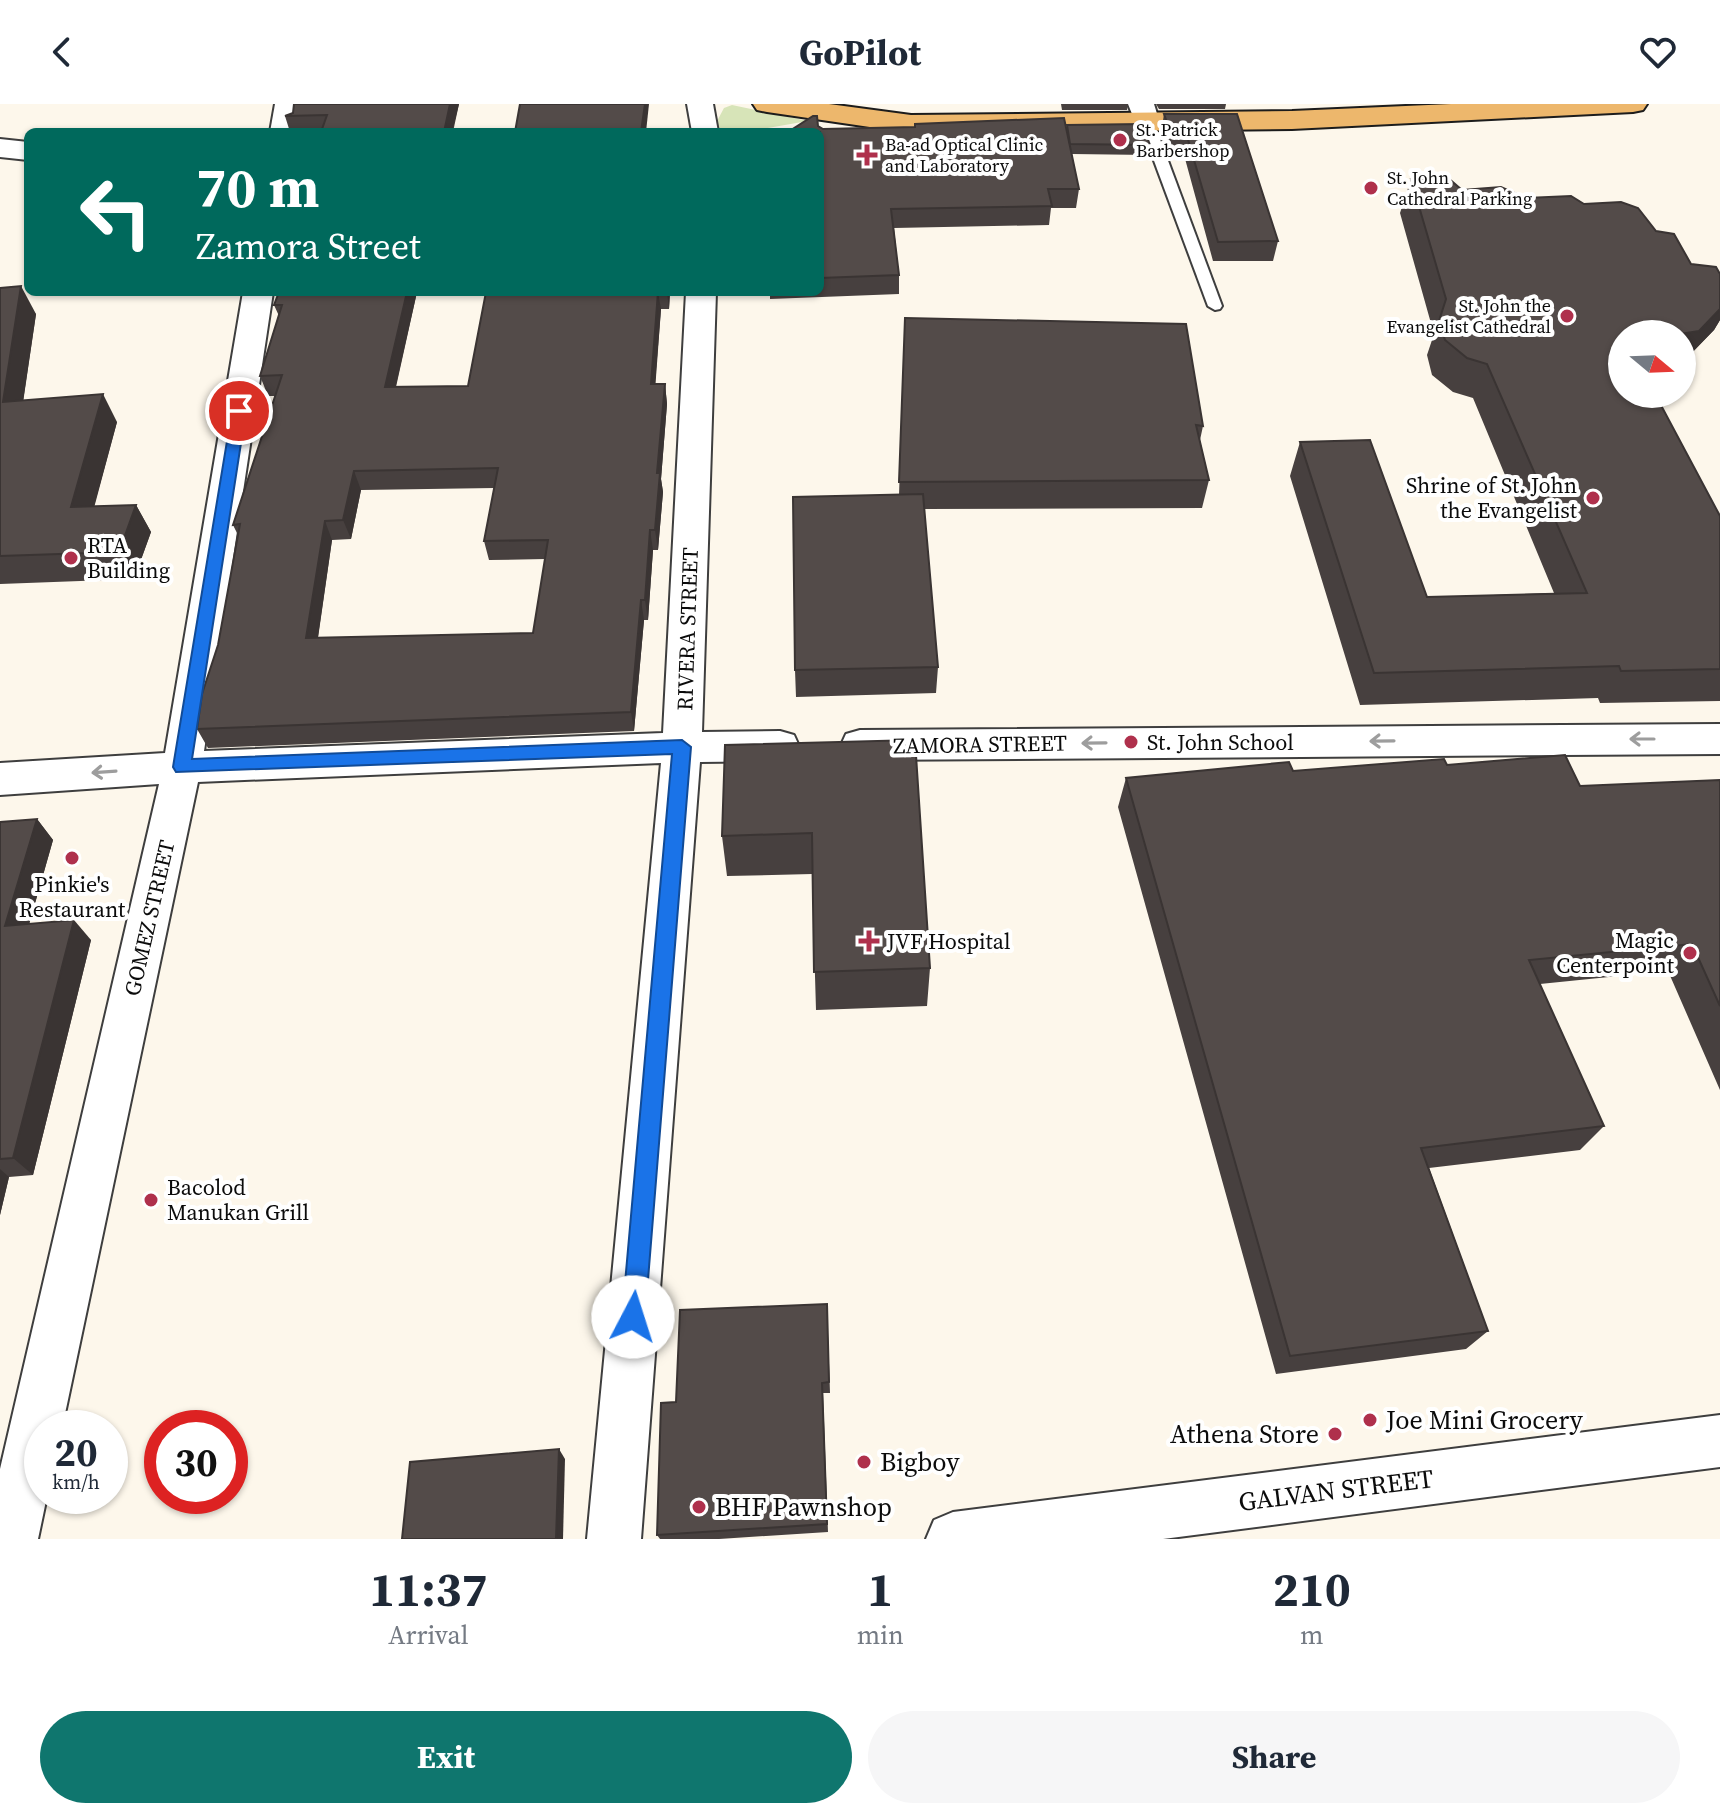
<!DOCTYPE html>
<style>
:root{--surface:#fff;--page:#f6f6f7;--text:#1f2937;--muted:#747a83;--accent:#0f766e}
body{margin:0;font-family:"Source Serif 4",serif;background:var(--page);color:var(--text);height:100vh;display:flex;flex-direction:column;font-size:30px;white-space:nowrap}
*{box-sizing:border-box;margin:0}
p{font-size:26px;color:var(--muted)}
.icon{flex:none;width:44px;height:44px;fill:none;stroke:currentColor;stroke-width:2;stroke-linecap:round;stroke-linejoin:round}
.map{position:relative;height:1435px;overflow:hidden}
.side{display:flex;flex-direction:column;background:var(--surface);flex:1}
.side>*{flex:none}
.banner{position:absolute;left:24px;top:24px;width:800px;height:168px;border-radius:12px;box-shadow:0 2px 6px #0004;background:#00695c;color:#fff;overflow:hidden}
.needle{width:52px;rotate:109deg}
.tools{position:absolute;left:1608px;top:216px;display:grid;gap:16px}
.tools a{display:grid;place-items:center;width:88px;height:88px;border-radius:50%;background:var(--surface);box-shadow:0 2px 6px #0004;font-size:40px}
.speed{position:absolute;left:24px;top:1306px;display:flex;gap:16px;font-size:40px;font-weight:700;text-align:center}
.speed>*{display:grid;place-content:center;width:104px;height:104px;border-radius:50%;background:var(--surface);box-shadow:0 2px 6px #0004;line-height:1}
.speed small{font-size:20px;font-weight:400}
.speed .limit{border:12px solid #d22;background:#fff;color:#111}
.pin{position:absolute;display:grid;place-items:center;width:68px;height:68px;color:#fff;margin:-34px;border:4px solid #fff;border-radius:50%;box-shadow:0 2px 8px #0007}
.me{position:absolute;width:88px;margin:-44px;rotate:5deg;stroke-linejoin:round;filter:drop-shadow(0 0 6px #0008)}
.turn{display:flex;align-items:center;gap:28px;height:168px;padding:0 40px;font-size:36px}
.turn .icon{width:104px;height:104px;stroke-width:2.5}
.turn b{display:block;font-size:56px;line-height:68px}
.eta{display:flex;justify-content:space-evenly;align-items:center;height:136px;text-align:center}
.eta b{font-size:48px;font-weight:700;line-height:56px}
.primary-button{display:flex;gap:16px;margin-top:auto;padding:16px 40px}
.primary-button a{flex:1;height:92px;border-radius:48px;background:var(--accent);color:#fff;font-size:32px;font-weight:700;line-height:92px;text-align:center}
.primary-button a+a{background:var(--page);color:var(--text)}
header{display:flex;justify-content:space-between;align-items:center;height:104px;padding:0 40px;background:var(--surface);font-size:36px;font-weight:700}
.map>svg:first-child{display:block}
</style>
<header><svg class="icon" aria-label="back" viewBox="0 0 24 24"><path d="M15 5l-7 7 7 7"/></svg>GoPilot<svg class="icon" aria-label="heart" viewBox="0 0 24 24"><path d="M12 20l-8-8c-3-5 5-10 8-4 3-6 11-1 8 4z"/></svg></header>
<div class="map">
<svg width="1720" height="1435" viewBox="0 0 1720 1435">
<rect width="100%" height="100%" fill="#fdf7eb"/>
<!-- green -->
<path fill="#d7e4b8" d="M 732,1 L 808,17 L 762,25 L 721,27 L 716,19 L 724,4 Z"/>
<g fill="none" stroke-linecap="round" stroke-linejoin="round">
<!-- service casing -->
<g stroke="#3e3e3e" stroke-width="4">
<path id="service" d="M 1147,15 L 1154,19 L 1222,202 L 1220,205 L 1215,206 L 1208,202 L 1140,19 Z"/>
</g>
<!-- minor casing -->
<g stroke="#3e3e3e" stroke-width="4">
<g id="minor">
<path d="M 275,0 L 301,0 L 296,28 L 270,28 Z"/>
<path d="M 687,0 L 713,0 L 718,28 L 692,28 Z"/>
<path d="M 1128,0 L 1154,0 L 1160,19 L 1156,25 L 1138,25 Z"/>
<path d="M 243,188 L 273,188 L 204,647 L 663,629 L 686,188 L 716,188 L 702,628 L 780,627 L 794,631 L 799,642 L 794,653 L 780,657 L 700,658 L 641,1435 L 587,1435 L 661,659 L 198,678 L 62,1324 L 42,1324 L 42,1392 L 47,1392 L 38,1435 L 0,1435 L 0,1365 L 159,680 L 0,691 L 0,659 L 165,649 Z"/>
<path d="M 1720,620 L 1720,650 L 860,656 L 846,652 L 841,641 L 846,630 L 860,626 Z"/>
<path d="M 1720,1311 L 1720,1363 L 1163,1435 L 926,1435 L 934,1416 L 953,1408 Z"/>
</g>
</g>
<!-- tertiary casing -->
<g stroke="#3e3e3e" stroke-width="4">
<path id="tertiary" d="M 0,35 L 28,38 L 28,56 L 0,53 Z"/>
</g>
<!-- primary casing -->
<g stroke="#1c1c1c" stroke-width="4">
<path id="primary" d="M 753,0 L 829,0 L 911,11 L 1292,7 L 1451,0 L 1647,0 L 1643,6 L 1633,8 L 1292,25 L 911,29 L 767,8 L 757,6 Z"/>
</g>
<!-- service -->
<use href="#service" fill="#fff" fill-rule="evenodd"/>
<!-- minor -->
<use href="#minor" fill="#fff" fill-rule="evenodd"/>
<!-- tertiary -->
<use href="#tertiary" fill="#fff" fill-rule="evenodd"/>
<!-- primary -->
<use href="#primary" fill="#edb76c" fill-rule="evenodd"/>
</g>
<!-- wall -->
<g fill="#47403f" fill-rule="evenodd">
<path d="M 294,0 L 459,0 L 453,28 L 290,28 L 285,12 L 293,9 Z"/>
<path d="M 1061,0 L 1128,0 L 1127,6 L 1062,6 Z"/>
<path d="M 1156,0 L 1226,0 L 1225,5 L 1159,5 Z"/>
<path d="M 1164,10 L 1237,10 L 1278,137 L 1273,157 L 1213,157 L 1184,51 L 1169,51 L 1161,29 Z"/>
<path d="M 818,22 L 823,25 L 1066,24 L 1150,41 L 1149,51 L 1072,50 L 1079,85 L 1076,104 L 1051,104 L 1049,121 L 894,124 L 899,171 L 899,190 L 770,195 L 770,188 L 820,188 L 820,28 Z"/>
<path d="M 1411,75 L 1462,86 L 1584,100 L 1656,127 L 1691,160 L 1720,170 L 1720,216 L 1714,226 L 1682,259 L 1682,230 L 1622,230 L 1720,412 L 1720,597 L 1600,599 L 1598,594 L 1360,601 L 1290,372 L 1300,338 L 1427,493 L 1554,489 L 1473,294 L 1453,288 L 1432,271 L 1427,251 L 1434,230 L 1400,109 Z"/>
<path d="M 0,184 L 36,210 L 23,297 L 117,318 L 94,402 L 136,401 L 151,428 L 134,475 L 0,480 Z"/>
<path d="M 279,188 L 417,188 L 396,283 L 468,282 L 486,188 L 670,188 L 669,205 L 661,205 L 655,280 L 665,280 L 667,300 L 661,375 L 663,388 L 658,446 L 653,446 L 648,516 L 644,516 L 634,627 L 208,644 L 197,625 L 218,541 L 238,431 L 233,421 L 275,292 L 268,292 L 260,272 L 279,212 L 274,201 ZM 494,384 L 484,437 L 489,456 L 545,455 L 533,529 L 318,534 L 332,436 L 351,435 L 361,386 Z"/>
<path d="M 905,214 L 1203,322 L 1200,336 L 1209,376 L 1202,404 L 924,405 L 938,563 L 936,589 L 796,593 L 795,566 L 899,391 Z"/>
<path d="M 915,636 L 930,864 L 927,902 L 816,906 L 812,770 L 727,772 L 722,732 Z"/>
<path d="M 1447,661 L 1580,682 L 1720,676 L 1720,986 L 1668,867 L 1540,880 L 1604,1022 L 1580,1046 L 1429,1064 L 1488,1227 L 1466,1245 L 1276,1270 L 1118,703 L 1126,674 Z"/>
<path d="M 37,715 L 53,736 L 29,820 L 91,836 L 33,1071 L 9,1073 L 0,1111 L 0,718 Z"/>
<path d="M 827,1200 L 830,1289 L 823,1289 L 828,1428 L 719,1435 L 660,1435 L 657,1431 L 676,1298 Z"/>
</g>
<!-- shaded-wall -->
<g fill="#3a3433">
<path d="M 450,0 L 459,0 L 452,28 L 444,28 Z"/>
<path d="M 645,0 L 649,0 L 646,28 L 641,28 Z"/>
<path d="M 21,182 L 36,210 L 19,326 L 3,298 Z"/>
<path d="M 407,188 L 417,188 L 391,303 L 385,283 Z"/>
<path d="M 658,188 L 661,205 L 654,300 L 651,280 Z"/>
<path d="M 667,188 L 670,188 L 669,205 Z"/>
<path d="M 1720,205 L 1720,216 L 1714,226 L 1682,259 L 1682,230 Z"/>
<path d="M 665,280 L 667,300 L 661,375 L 663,388 L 658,446 L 655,426 L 657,369 Z"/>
<path d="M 103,290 L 117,318 L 87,430 L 71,403 Z"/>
<path d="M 354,367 L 361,386 L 351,435 L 343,416 Z"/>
<path d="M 136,401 L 151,428 L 134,475 L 119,448 Z"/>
<path d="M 325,417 L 332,436 L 315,553 L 306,534 Z"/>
<path d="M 650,426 L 653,446 L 648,516 L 645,496 Z"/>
<path d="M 641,496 L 644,516 L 634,627 L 631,608 Z"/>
<path d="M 37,715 L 53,736 L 23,842 L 5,822 Z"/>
<path d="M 74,816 L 91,836 L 33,1071 L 13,1054 Z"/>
<path d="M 0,1065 L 9,1073 L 0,1111 Z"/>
<path d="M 559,1345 L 565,1355 L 563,1435 L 556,1435 Z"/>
</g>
<!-- building -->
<g fill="#534b49" stroke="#3a3433" stroke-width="2" fill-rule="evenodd">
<path d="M 294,0 L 450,0 L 444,28 L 321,28 L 327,11 L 285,12 L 293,9 Z"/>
<path d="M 520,0 L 645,0 L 641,28 L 515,28 Z"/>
<path d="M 1164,10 L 1237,10 L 1278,137 L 1218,138 L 1187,32 L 1172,32 Z"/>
<path d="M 813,12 L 817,12 L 818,22 L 823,25 L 915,23 L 915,20 L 1064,14 L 1079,85 L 1048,85 L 1052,102 L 891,105 L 899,171 L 820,174 L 820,28 L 788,28 Z"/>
<path d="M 1142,20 L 1150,41 L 1070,40 L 1067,21 Z"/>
<path d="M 1447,73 L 1462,86 L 1501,83 L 1526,94 L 1571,92 L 1584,100 L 1621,98 L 1638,104 L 1656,127 L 1674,130 L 1691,160 L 1716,163 L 1720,170 L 1720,205 L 1699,227 L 1680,230 L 1622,230 L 1622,290 L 1655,290 L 1720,412 L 1720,565 L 1621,567 L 1619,562 L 1374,569 L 1300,338 L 1370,336 L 1427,493 L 1587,489 L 1487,260 L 1467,254 L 1445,236 L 1439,217 L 1446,195 L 1411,75 Z"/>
<path d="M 21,182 L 3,298 L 103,290 L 71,403 L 136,401 L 119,448 L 0,452 L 0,184 Z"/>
<path d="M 279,188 L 407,188 L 385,283 L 468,282 L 486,188 L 658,188 L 651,280 L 665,280 L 657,369 L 660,369 L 655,426 L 650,426 L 645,496 L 641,496 L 631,608 L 197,625 L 202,590 L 218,541 L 240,420 L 233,421 L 282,271 L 260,272 L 282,201 L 274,201 ZM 498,364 L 484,437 L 548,436 L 533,529 L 306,534 L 325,417 L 343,416 L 354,367 Z"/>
<path d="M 905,214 L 1186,220 L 1203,322 L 1196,321 L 1209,376 L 899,378 Z"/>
<path d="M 923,390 L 938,563 L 795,566 L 793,393 Z"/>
<path d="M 915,636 L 930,864 L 814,868 L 812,729 L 722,732 L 725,641 Z"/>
<path d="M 1565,651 L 1580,682 L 1720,676 L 1720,902 L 1692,840 L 1529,856 L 1604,1022 L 1421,1044 L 1488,1227 L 1290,1252 L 1126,674 L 1289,658 L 1293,667 L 1444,655 L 1447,661 Z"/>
<path d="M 37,715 L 5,822 L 74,816 L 13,1054 L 0,1055 L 0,718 Z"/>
<path d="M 827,1200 L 829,1278 L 822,1279 L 827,1420 L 657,1431 L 661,1299 L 676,1298 L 680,1206 Z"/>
<path d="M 559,1345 L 556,1435 L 402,1435 L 410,1358 Z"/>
</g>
<!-- one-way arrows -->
<defs><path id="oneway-shaft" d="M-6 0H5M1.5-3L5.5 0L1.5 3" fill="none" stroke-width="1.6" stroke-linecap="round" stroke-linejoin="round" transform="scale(2)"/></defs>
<g stroke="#9d9d9d">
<use href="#oneway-shaft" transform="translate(1642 635) rotate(180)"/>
<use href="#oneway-shaft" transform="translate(1382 637) rotate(179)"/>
<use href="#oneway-shaft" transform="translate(1094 639) rotate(179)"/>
<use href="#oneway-shaft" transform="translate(104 668) rotate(176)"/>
</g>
<!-- route -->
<path fill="#1a73e8" stroke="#114b97" stroke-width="2" d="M 239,302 L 246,307 L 192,655 L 682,636 L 691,643 L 645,1213 L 641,1221 L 633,1225 L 625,1221 L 622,1213 L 672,650 L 176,668 L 173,663 L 232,307 Z"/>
<!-- markers -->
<g fill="#af304c" stroke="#fff" stroke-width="3">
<circle cx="1120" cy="36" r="8"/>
<path d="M863 39h8v8h8v8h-8v8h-8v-8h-8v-8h8z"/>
<circle cx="1371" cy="84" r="8"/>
<circle cx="1567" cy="212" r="8"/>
<circle cx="1593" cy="394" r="8"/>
<circle cx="71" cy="454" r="8"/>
<circle cx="1131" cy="638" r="8"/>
<circle cx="72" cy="754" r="8"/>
<path d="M865 825h8v8h8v8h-8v8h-8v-8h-8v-8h8z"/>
<circle cx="1690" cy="849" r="8"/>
<circle cx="151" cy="1096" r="8"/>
<circle cx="1370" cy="1316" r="8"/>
<circle cx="1335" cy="1330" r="8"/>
<circle cx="864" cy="1358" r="8"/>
<circle cx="699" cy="1403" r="8"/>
</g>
<g text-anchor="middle" stroke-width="8" stroke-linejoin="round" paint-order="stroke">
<!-- far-poi labels -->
<g font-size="18" fill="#0b0b0b" stroke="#fff" text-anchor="start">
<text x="1136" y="32">St. Patrick<tspan x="1136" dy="21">Barbershop</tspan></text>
<text x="885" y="47">Ba-ad Optical Clinic<tspan x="885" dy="21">and Laboratory</tspan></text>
<text x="1387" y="80">St. John<tspan x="1387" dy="21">Cathedral Parking</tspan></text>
<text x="1551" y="208" text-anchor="end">St. John the<tspan x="1551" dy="21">Evangelist Cathedral</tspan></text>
</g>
<!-- poi labels -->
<g font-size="22" fill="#0b0b0b" stroke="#fff" text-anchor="start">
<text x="1577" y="389" text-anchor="end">Shrine of St. John<tspan x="1577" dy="25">the Evangelist</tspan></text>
<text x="87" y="449">RTA<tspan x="87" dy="25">Building</tspan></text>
<text x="1147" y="646">St. John School</text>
<text x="72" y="788" text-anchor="middle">Pinkie's<tspan x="72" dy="25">Restaurant</tspan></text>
<text x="1674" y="844" text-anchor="end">Magic<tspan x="1674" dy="25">Centerpoint</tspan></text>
<text x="887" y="845">JVF Hospital</text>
<text x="167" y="1091">Bacolod<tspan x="167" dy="25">Manukan Grill</tspan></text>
</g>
<!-- street labels -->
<g font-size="22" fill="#0b0b0b" stroke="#fff">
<text transform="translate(687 525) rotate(-88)" y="8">RIVERA STREET</text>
<text transform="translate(980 640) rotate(-1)" y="8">ZAMORA STREET</text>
<text transform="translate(149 814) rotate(-77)" y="8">GOMEZ STREET</text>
</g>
<!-- near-poi labels -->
<g font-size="26" fill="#0b0b0b" stroke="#fff" text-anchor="start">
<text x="1386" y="1325">Joe Mini Grocery</text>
<text x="1319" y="1339" text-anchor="end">Athena Store</text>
<text x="880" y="1367">Bigboy</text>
<text x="715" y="1412">BHF Pawnshop</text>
</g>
<!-- near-street labels -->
<g font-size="26" fill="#0b0b0b" stroke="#fff">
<text transform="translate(1336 1386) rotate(-7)" y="9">GALVAN STREET</text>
</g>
</g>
</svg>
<div class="tools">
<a><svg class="needle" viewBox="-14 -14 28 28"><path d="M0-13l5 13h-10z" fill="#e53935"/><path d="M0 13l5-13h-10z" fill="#747a83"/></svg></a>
</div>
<div class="speed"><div>20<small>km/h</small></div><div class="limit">30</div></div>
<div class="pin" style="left:239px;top:307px;background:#d93025"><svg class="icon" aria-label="arrive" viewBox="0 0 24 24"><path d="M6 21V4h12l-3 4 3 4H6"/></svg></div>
<svg class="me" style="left:633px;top:1213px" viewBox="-20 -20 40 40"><circle r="19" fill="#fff"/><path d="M0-13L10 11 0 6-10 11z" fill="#1a73e8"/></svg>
<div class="banner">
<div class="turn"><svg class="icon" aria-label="left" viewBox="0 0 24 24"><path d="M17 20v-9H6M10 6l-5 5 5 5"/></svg><div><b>70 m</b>Zamora Street</div></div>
</div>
</div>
<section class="side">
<div class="eta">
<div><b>11:37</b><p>Arrival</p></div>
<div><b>1</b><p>min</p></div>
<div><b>210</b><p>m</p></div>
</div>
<div class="primary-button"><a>Exit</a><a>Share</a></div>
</section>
